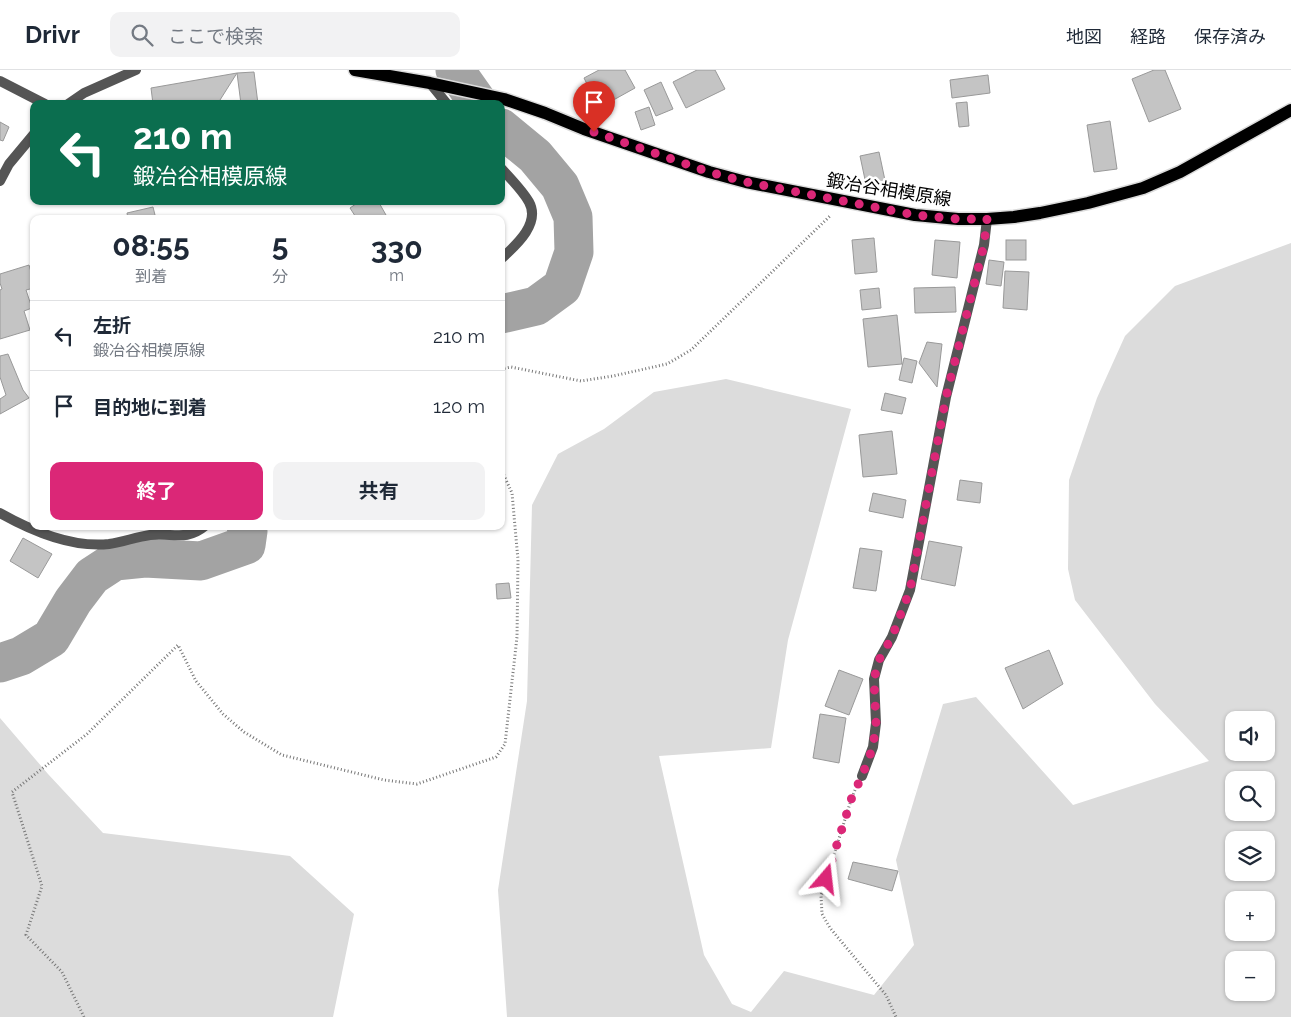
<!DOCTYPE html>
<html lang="ja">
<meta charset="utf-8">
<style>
:root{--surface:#fff;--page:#f2f2f3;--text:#1f2937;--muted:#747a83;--line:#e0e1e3;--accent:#db2777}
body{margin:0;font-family:Raleway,"Noto Sans JP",sans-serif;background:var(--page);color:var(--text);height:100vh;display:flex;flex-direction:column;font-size:19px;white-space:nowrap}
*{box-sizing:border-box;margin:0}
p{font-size:16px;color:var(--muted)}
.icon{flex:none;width:28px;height:28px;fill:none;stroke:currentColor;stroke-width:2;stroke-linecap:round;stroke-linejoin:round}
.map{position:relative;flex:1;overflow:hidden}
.side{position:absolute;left:30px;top:145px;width:475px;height:315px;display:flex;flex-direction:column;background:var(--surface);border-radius:10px;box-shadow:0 1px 4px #0004}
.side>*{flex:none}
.guide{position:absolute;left:30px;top:30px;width:475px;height:105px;border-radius:10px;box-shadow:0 1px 4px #0004;background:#0b6e4f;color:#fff;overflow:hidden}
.controls{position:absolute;left:1225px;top:641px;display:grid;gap:10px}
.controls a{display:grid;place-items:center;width:50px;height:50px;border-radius:10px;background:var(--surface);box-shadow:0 1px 4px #0004;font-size:25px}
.pin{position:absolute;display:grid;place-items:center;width:42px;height:42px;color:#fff;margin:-51px -21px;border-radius:50% 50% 50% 0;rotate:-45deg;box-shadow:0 0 5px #0007}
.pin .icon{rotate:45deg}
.me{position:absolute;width:55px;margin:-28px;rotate:17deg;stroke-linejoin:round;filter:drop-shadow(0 0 4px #0008)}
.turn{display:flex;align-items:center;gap:18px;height:105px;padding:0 20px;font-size:22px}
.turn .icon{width:65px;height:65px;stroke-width:2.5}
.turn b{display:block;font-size:35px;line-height:42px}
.eta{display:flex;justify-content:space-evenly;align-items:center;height:85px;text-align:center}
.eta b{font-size:30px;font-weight:700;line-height:35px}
.primary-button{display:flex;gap:10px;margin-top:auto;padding:10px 20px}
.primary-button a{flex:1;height:58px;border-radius:10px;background:var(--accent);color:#fff;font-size:20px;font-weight:700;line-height:58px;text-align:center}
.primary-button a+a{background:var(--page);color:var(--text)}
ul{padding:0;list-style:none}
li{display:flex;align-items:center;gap:15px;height:70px;padding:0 20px;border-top:1px solid var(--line)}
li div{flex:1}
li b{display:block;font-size:19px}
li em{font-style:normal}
header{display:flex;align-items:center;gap:30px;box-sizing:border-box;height:70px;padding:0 25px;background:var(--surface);border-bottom:1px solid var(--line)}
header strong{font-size:24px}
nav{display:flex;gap:28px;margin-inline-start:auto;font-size:18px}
.search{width:350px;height:45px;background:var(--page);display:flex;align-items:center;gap:12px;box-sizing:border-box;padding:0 18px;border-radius:10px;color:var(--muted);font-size:19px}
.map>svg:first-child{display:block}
</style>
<header>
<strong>Drivr</strong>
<div class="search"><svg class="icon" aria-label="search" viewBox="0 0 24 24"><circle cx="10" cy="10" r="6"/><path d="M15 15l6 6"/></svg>ここで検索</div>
<nav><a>地図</a><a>経路</a><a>保存済み</a></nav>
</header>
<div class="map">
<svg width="1291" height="947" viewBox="0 0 1291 947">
<rect width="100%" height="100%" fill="#fff"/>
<!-- green -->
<g fill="#dcdcdc" fill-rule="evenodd">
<path d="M 1291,173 L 1291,947 L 507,947 L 498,820 L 527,631 L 532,435 L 558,384 L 604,359 L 654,322 L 726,309 L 851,339 L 788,570 L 771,678 L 659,686 L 704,885 L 732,934 L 751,942 L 784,901 L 874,925 L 914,875 L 896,790 L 943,634 L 976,627 L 1073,735 L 1209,691 L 1155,634 L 1075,530 L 1068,499 L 1069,410 L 1097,328 L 1125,266 L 1175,216 ZM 1234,650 L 1266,650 L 1266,682 L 1234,682 ZM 1234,710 L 1266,710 L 1266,742 L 1234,742 ZM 1234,770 L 1266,770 L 1266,802 L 1234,802 ZM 1234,830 L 1266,830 L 1266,862 L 1234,862 ZM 1234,890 L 1266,890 L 1266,922 L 1234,922 Z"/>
<path d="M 0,648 L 48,704 L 103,763 L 290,786 L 354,844 L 333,947 L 0,947 Z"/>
</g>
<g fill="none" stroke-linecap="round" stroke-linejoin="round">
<!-- river -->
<g stroke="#a3a3a3" stroke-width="39">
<path d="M 455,0 L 479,34"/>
<path d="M 501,58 L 535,86 L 560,116 L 573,147 L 574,182 L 562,217 L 536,236 L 501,244"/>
<path d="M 0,593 L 21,586 L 51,568 L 73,531 L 92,506 L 115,491 L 145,488 L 201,491 L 246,475 L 248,461 L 246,456"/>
</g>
</g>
<!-- building -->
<g fill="#c4c4c4" stroke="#999">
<path d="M 599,0 L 625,0 L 635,18 L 599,38 L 584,8 Z"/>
<path d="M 697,0 L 715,0 L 725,19 L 686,38 L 673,12 Z"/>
<path d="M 1154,0 L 1165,0 L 1181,39 L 1149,52 L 1132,9 Z"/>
<path d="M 254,2 L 258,34 L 241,34 L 237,3 Z"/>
<path d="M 237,3 L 220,30 L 220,34 L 153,34 L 151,18 Z"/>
<path d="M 988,5 L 990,23 L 952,28 L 950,10 Z"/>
<path d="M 661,12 L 673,39 L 656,46 L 644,20 Z"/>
<path d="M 967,32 L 969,56 L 959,57 L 956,33 Z"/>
<path d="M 649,37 L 655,55 L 641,60 L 635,42 Z"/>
<path d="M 1110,51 L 1117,99 L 1094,102 L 1087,55 Z"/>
<path d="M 0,52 L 9,57 L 3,71 L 0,70 Z"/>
<path d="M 879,82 L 886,115 L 867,119 L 860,86 Z"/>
<path d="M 360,131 L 378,131 L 386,145 L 381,149 L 357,149 L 350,138 Z"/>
<path d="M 153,137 L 156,149 L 128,149 L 127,143 Z"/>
<path d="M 874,168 L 877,202 L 855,204 L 852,170 Z"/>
<path d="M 935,170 L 960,172 L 957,208 L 932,205 Z"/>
<rect x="1006" y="170" width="20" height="20"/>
<path d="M 989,190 L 1004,192 L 1001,216 L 986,214 Z"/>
<path d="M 29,195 L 34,212 L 34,218 L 26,220 L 32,238 L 24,241 L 30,260 L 0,269 L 0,220 L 2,219 L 0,213 L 0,204 Z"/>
<path d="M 1005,201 L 1029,202 L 1027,240 L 1003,238 Z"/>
<path d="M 955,217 L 956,242 L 915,243 L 914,218 Z"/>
<path d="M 879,218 L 881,238 L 862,240 L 860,220 Z"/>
<path d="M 897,245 L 902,294 L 868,297 L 863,249 Z"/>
<path d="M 927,272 L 942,274 L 937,317 L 919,293 Z"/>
<path d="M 8,284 L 23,320 L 29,328 L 0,344 L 0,329 L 6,325 L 0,307 L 0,286 Z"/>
<path d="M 904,288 L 917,291 L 912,313 L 899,310 Z"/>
<path d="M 885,323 L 906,328 L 902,344 L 881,340 Z"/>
<path d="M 892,361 L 897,404 L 863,407 L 859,365 Z"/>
<path d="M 960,410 L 982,413 L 980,433 L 957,430 Z"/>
<path d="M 873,423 L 906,430 L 903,448 L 869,441 Z"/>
<path d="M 23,468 L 52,484 L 38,508 L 10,491 Z"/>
<path d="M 929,471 L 962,477 L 955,516 L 921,509 Z"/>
<path d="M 860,478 L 882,481 L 876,521 L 853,518 Z"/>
<path d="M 509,513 L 511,528 L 497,529 L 496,514 Z"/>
<path d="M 1049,580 L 1063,614 L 1023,639 L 1005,598 Z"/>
<path d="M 839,600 L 863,609 L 849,645 L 825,636 Z"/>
<path d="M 820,644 L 846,648 L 839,693 L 813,688 Z"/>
<path d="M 853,792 L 898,801 L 892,821 L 848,809 Z"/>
</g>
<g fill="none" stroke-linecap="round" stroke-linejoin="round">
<!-- primary casing -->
<g stroke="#dbdbdb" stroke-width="15">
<path id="primary" d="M 355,0 L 430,13 L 504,29 L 545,43 L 584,59 L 709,102 L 746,112 L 915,145 L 958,149 L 987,149 L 1014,147 L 1040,143 L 1088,133 L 1143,118 L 1180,102 L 1291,40"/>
</g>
<!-- path -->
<g stroke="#777" stroke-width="3" stroke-dasharray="1 2.5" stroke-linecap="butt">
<path d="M 501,299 L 511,297 L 581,311 L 613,306 L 667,294 L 691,280 L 830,146"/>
<path d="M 855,720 L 852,727 L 821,826 L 822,844 L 830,858 L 886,925 L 896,947"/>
<path d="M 84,947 L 62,902 L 26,865 L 42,816 L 12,722 L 87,664 L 178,575 L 196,611 L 223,644 L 244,662 L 282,685 L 384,710 L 417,714 L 496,687 L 505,674 L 517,567 L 518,490 L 512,423 L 501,399"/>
</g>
<!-- service -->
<g stroke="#555" stroke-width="10">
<path d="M 430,13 L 447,34"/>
<path d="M 501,98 C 510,108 523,121 529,132 C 541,154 515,176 501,189"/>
<path d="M 0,443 C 32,461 71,478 109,474 C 123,472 136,467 150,465 C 171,462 186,472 205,456"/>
</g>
<!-- minor -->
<g stroke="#555" stroke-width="10">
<path d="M 0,11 L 45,34"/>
<path d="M 862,706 L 873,677 L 876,653 L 874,609 L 879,590 L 892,567 L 910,520 L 946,327 L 984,175 L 987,149"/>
</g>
<!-- tertiary -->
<g stroke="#555" stroke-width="10">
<path d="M 68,34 L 84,23 L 136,0"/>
<path d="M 0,111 L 9,94 L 34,64"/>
</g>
<!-- primary -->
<use href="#primary" stroke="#000" stroke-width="12"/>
</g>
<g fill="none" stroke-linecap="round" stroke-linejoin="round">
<!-- route -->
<path stroke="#db2777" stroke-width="9" stroke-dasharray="0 16.2" d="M 594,62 L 709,102 L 746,112 L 915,145 L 958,149 L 987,149 L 984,175 L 946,327 L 910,520 L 892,567 L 879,590 L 874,609 L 876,653 L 873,677 L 862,706 L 852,727 L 826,809"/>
</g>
<g text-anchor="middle" stroke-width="5" stroke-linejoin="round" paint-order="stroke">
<!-- street labels -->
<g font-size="18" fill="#000" stroke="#fff">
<text transform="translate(889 120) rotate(9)" y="6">鍛冶谷相模原線</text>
</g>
</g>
</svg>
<div class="controls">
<a><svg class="icon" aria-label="sound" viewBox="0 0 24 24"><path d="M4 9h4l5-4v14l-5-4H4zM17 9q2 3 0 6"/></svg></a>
<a><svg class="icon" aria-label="search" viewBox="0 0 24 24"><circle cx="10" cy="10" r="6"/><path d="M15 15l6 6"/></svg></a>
<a><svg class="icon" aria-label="layers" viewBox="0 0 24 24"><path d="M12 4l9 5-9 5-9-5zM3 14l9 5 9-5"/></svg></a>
<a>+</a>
<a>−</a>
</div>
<div class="pin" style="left:594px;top:62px;background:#d93025"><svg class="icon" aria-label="arrive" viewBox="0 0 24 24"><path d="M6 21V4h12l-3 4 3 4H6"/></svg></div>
<svg class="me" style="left:826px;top:809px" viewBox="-20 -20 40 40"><path d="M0-17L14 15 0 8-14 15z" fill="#db2777" stroke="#fff" stroke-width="4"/></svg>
<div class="guide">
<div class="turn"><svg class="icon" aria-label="left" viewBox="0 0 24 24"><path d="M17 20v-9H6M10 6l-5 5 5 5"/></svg><div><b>210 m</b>鍛冶谷相模原線</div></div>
</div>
<section class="side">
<div class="eta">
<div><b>08:55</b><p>到着</p></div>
<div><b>5</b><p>分</p></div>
<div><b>330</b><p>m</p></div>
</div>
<ul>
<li><svg class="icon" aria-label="left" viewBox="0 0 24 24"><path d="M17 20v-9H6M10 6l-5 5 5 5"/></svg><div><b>左折</b><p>鍛冶谷相模原線</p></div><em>210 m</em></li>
<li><svg class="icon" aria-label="arrive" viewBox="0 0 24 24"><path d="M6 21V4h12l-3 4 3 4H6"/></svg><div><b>目的地に到着</b></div><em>120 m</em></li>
</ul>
<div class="primary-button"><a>終了</a><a>共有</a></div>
</section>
</div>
